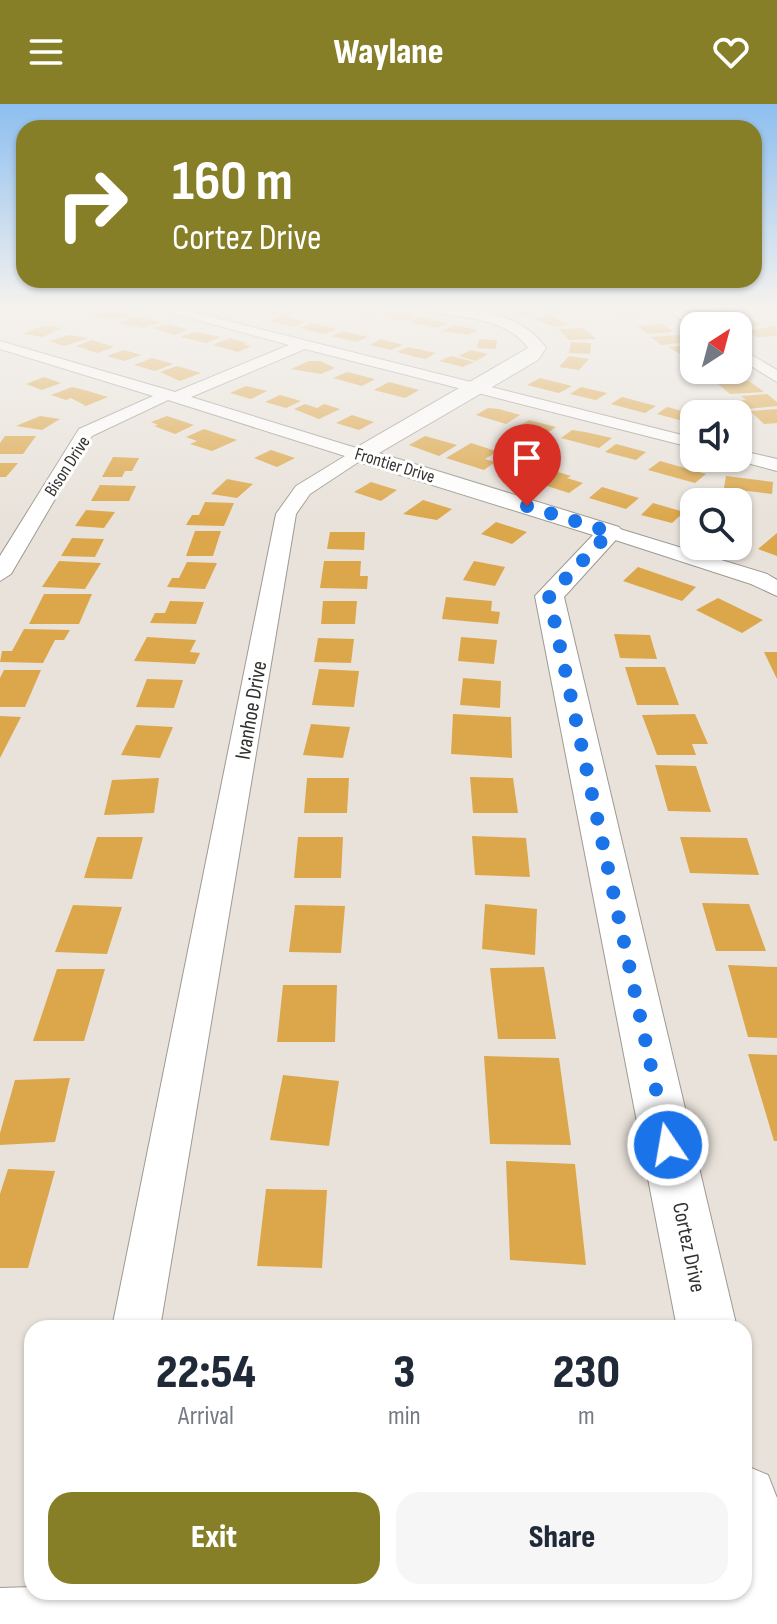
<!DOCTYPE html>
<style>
:root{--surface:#fff;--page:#f6f6f7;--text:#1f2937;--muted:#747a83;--accent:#867f27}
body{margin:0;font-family:"Sofia Sans Condensed",sans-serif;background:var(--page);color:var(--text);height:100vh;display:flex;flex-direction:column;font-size:30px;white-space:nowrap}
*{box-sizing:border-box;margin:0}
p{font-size:26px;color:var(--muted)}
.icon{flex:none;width:44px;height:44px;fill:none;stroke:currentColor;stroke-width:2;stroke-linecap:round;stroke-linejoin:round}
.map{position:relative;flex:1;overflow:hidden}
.sheet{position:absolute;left:24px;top:1216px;width:728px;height:280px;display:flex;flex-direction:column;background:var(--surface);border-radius:24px;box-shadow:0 2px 6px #0004}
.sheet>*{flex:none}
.banner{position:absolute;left:16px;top:16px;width:746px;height:168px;border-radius:24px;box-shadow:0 2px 6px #0004;background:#867f27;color:#fff;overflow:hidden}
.needle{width:52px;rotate:36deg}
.fabs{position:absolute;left:680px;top:208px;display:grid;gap:16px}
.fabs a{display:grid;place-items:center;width:72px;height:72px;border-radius:16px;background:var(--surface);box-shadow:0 2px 6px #0004;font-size:40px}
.pin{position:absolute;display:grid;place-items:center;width:68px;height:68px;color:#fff;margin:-82px -34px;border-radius:50% 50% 50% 0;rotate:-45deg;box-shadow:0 0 8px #0007}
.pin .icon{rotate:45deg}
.me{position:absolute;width:88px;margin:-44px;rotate:348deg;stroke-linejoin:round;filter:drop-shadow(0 0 6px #0008)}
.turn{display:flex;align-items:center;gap:28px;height:168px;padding:0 24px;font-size:36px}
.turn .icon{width:104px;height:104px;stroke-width:2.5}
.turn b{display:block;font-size:56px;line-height:68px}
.eta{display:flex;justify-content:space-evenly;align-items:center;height:136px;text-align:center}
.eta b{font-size:48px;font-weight:800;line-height:56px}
.button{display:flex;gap:16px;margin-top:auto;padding:16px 24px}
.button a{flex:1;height:92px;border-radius:24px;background:var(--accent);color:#fff;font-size:32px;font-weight:800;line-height:92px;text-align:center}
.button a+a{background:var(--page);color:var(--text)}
header{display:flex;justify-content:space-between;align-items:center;height:104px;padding:0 24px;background:var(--accent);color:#fff;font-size:36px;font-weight:800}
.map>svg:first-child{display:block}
</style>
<header><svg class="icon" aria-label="menu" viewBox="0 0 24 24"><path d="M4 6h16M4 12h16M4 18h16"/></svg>Waylane<svg class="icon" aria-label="heart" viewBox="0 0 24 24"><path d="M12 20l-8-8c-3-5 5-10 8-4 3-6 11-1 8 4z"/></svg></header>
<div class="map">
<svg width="777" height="1520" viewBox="0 0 777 1520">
<rect width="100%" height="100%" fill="#e8e2da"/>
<!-- building -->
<g fill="#dca74b">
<path d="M 347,202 L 369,202 L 384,206 L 373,210 L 359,210 L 350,208 L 355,205 Z"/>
<path d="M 512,202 L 537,208 L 527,212 L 501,207 Z"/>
<path d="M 632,202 L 643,209 L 621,211 L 609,204 Z"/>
<path d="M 717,203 L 742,206 L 738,211 L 713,208 Z"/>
<path d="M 111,205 L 131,211 L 117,215 L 87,212 Z"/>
<path d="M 392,206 L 416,212 L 404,217 L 380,211 Z"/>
<path d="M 283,211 L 293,214 L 291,214 L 306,218 L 294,223 L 269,217 Z"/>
<path d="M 548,211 L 569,220 L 555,223 L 534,215 Z"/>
<path d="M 136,212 L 160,218 L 144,224 L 117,219 Z"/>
<path d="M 420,213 L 448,219 L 437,224 L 409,218 Z"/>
<path d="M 747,213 L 761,221 L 741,223 L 727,215 Z"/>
<path d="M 312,219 L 337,225 L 325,230 L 299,224 Z"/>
<path d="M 167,220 L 189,226 L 175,231 L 152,224 Z"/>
<path d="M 662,220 L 674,228 L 648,230 L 637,222 Z"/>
<path d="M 454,221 L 478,226 L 468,231 L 441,227 Z"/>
<path d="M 50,222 L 61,224 L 43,233 L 23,230 L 36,224 Z"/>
<path d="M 775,222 L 777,232 L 758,233 L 748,227 Z"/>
<path d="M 583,224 L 596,235 L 569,236 L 558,225 Z"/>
<path d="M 343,227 L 368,233 L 356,238 L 331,232 Z"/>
<path d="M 193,228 L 202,229 L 221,233 L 206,239 L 180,233 Z"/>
<path d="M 69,231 L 89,234 L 64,242 L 49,237 Z"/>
<path d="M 678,231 L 690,238 L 661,241 L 651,233 Z"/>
<path d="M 230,234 L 247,239 L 243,240 L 251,242 L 238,248 L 213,241 Z"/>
<path d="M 381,235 L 403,241 L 391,246 L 369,241 Z"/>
<path d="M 479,235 L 497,236 L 496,245 L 477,244 Z"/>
<path d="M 92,236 L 114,243 L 97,249 L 76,242 Z"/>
<path d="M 571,238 L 591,239 L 590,250 L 569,249 Z"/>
<path d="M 694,240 L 694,251 L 683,252 L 669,243 Z"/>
<path d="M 408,243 L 436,249 L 425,255 L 397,248 Z"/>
<path d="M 124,246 L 141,251 L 124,257 L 107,252 Z"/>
<path d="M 471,246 L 488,250 L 476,257 L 459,252 Z"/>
<path d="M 451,252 L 474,258 L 463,263 L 439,257 Z"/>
<path d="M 569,252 L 589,255 L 579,266 L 559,263 Z"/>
<path d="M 152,254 L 173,260 L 155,267 L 134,261 Z"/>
<path d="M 309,257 L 320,257 L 335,264 L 321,270 L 291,265 Z"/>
<path d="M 177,262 L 201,269 L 180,277 L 160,268 Z"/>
<path d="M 733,266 L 745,272 L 721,276 L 702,267 Z"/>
<path d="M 347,268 L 375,275 L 362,282 L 333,274 Z"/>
<path d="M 44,273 L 61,279 L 42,286 L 26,280 Z"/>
<path d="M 540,274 L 572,282 L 559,289 L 527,281 Z"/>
<path d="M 749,277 L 764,288 L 730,290 L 717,279 Z"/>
<path d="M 389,278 L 419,286 L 405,294 L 374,286 Z"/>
<path d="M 246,282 L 267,287 L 251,295 L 230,289 Z"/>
<path d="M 72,283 L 88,287 L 108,293 L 86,302 L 71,294 L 66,296 L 51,291 Z"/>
<path d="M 581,283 L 607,289 L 596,296 L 570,290 Z"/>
<path d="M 767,290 L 777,298 L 777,302 L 747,305 L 738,297 L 746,296 L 741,292 Z"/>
<path d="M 280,291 L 301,297 L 286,304 L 265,298 Z"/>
<path d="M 622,293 L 656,302 L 645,309 L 611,300 Z"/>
<path d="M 305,300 L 317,304 L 324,300 L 340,305 L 319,315 L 294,305 Z"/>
<path d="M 667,303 L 694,310 L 694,320 L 657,310 Z"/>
<path d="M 488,304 L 499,305 L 520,311 L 506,320 L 476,311 Z"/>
<path d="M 777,305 L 777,319 L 764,320 L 750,307 Z"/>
<path d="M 352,311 L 374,318 L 359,326 L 336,319 Z"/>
<path d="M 40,312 L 60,315 L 42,326 L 16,322 Z"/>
<path d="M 167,312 L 194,321 L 175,330 L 154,322 L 158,321 L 151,318 Z"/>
<path d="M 529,316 L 556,323 L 544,331 L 517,323 Z"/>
<path d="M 204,325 L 237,336 L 212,347 L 190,340 L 197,337 L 186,333 Z"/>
<path d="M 572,326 L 585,328 L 612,334 L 599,344 L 561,334 Z"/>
<path d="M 5,332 L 36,332 L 23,350 L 0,350 L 0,339 Z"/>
<path d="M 425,332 L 457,341 L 439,352 L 409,341 Z"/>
<path d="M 471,339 L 496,347 L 505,342 L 514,344 L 503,352 L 495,349 L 485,355 L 495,358 L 484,366 L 446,354 Z"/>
<path d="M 616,340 L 646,348 L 636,356 L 605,348 Z"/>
<path d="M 271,346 L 295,354 L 277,363 L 254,354 Z"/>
<path d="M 113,353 L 139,354 L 132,367 L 125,367 L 122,373 L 102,373 Z"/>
<path d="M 513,354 L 526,358 L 522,360 L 536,364 L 523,374 L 495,366 Z"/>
<path d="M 660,357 L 706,370 L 695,379 L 648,366 Z"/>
<path d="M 0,359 L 18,359 L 6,373 L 0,373 Z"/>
<path d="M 558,368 L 571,372 L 567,374 L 583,379 L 569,389 L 541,380 Z"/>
<path d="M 726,372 L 773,378 L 772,390 L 724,384 Z"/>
<path d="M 227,375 L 253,380 L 237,394 L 211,390 Z"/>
<path d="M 371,378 L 397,386 L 381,397 L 354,388 Z"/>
<path d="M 100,381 L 136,382 L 129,397 L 91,397 Z"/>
<path d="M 602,383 L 639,394 L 626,405 L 589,394 Z"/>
<path d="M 423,396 L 452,405 L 437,416 L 403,410 Z"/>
<path d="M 205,398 L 234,399 L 224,422 L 186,421 L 192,411 L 199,411 Z"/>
<path d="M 653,399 L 684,408 L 672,419 L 641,411 Z"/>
<path d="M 86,406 L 115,408 L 104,424 L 75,422 Z"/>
<path d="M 496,418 L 527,428 L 512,440 L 481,430 Z"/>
<path d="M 195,427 L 221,427 L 213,452 L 186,452 Z"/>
<path d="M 330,428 L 365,428 L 364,446 L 327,445 Z"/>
<path d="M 777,429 L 777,452 L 758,445 Z"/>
<path d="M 72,434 L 104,435 L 95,453 L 61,452 Z"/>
<path d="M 59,457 L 101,459 L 85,485 L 42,483 Z"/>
<path d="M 324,457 L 361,457 L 360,472 L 368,472 L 367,485 L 320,484 Z"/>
<path d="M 474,457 L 505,463 L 495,482 L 463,476 Z"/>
<path d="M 187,458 L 217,459 L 205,485 L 167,483 L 172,474 L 179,474 Z"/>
<path d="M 638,463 L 696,483 L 682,497 L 623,477 Z"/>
<path d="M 44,490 L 92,490 L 79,520 L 29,520 Z"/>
<path d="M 446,493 L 492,497 L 491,507 L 500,508 L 498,520 L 442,515 Z"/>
<path d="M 718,494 L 763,516 L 742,529 L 696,506 Z"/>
<path d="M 170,497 L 204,498 L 196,520 L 150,519 L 155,509 L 165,509 Z"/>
<path d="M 323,497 L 357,497 L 355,520 L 321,520 Z"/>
<path d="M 24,525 L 70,526 L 64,536 L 55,536 L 43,559 L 0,558 L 2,547 L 12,547 Z"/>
<path d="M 614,530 L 650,531 L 657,555 L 620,554 Z"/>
<path d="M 147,533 L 196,536 L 190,548 L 200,549 L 195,560 L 134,557 Z"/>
<path d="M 461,533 L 497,536 L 494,560 L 458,557 Z"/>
<path d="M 318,534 L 354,535 L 351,559 L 314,558 Z"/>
<path d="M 764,548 L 777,548 L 777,575 Z"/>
<path d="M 625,563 L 665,563 L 679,601 L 637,601 Z"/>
<path d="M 319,565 L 359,567 L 354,603 L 312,601 Z"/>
<path d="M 4,566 L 41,566 L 25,603 L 0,603 L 0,574 Z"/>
<path d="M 463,574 L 501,577 L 500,604 L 460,601 Z"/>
<path d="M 147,575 L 183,576 L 174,604 L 136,603 Z"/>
<path d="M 453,610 L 511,613 L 512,654 L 451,650 Z"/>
<path d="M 695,610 L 708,640 L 692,640 L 696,651 L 657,651 L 642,611 Z"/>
<path d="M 0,612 L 21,613 L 0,654 Z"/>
<path d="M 311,620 L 350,623 L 343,654 L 303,651 Z"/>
<path d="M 136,621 L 173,623 L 160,654 L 121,651 Z"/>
<path d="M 655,661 L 696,662 L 711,708 L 668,707 Z"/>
<path d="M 470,673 L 513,674 L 518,709 L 473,709 Z"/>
<path d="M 159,674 L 154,709 L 104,711 L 112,676 Z"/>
<path d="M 307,674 L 349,674 L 347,709 L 304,709 Z"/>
<path d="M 472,732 L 526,734 L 530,773 L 475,771 Z"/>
<path d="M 97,733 L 143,733 L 132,775 L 84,774 Z"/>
<path d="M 298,733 L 343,733 L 341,774 L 294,774 Z"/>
<path d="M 680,733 L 747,734 L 759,771 L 690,769 Z"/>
<path d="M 702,799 L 749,800 L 766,847 L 716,847 Z"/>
<path d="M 485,800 L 537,805 L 535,851 L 482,845 Z"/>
<path d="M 73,801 L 122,803 L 107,850 L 55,848 Z"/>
<path d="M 295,801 L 345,802 L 341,849 L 289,848 Z"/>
<path d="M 728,861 L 777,863 L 777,934 L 748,933 Z"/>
<path d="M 544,863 L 556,935 L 498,935 L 490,864 Z"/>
<path d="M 57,865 L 105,865 L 84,937 L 33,937 Z"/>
<path d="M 283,881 L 337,881 L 335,938 L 277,938 Z"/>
<path d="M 748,950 L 777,951 L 777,1037 L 774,1037 Z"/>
<path d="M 484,952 L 559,954 L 571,1041 L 490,1040 Z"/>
<path d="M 283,971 L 339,977 L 329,1042 L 270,1036 Z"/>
<path d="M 70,974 L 55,1038 L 0,1041 L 0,1029 L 15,976 Z"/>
<path d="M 506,1057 L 575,1060 L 586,1161 L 510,1156 Z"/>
<path d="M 8,1065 L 55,1067 L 28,1164 L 0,1164 L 0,1090 Z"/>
<path d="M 266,1085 L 327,1086 L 322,1164 L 257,1162 Z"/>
</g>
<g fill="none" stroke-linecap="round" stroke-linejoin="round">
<!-- minor casing -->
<g stroke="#9e9992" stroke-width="2">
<g id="minor">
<path d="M 146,202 L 168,202 L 694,334 L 694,344 L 305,245 L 191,293 L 366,347 L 369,351 L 310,390 L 296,410 L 160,1224 L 112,1224 L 276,410 L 296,382 L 345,352 L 168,296 L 92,332 L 11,470 L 0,477 L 0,452 L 79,325 L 153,292 L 0,245 L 0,237 L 175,288 L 289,241 Z"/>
<path d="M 663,202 L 678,202 L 706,222 L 694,222 L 694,225 Z"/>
<path d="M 738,243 L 777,266 L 777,278 L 738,254 Z"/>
<path d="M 738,346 L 777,355 L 777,367 L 732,355 L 738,354 Z"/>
<path d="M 610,422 L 767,470 L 777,476 L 777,492 L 751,480 L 603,432 L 600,428 L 603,424 Z"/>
<path d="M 32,1483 L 32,1488 L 725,1491 L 745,1500 L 754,1520 L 0,1520 L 0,1484 Z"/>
</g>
</g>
<!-- tertiary casing -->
<g stroke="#9e9992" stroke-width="2">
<g id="tertiary">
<path d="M 416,202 C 460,202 519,205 546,244 L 538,256 L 379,349 L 619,423 L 623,428 L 564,493 L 737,1224 L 677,1224 L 535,492 L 593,431 L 352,356 L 349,351 L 352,346 L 528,244 C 507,212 451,213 418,205 Z"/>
<path d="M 744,1361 L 768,1371 L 777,1394 L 777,1520 L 735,1520 L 729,1488 L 744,1488 Z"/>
</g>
</g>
<!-- minor -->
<use href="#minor" fill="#fff" fill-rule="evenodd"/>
<!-- tertiary -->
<use href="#tertiary" fill="#fff" fill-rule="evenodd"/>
</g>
<!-- sky -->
<linearGradient id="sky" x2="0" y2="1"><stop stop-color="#8dbff0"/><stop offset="0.49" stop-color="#f5f2ee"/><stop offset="1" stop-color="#f5f2ee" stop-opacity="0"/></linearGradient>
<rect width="777" height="415" fill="url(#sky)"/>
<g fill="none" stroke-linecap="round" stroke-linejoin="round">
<!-- route -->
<path stroke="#1a73e8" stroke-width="14" stroke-dasharray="0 25.2" d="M 527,402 L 610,428 L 549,492 L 668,1041"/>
</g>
<g text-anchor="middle" stroke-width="6" stroke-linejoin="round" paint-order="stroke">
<!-- far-street labels -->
<g font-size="18" fill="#34322f" stroke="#fff">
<text transform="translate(395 361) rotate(17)" y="6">Frontier Drive</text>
<text transform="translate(67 362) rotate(-57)" y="6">Bison Drive</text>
</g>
<!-- street labels -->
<g font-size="22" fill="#34322f" stroke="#fff">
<text transform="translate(250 606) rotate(-80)" y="8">Ivanhoe Drive</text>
<text transform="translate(690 1143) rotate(78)" y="8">Cortez Drive</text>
</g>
</g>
</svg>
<div class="fabs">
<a><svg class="needle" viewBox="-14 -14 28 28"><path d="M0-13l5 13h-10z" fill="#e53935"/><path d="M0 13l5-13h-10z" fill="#747a83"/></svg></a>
<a><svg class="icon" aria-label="sound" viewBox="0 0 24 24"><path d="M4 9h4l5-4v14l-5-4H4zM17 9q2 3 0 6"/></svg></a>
<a><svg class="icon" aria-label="search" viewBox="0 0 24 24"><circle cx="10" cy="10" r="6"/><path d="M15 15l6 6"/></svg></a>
</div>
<div class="pin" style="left:527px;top:402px;background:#d93025"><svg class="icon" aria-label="arrive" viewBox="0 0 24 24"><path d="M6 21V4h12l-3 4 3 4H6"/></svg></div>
<svg class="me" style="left:668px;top:1041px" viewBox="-20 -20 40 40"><circle r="17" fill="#1a73e8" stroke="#fff" stroke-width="3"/><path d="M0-11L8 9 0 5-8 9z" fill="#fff"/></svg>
<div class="banner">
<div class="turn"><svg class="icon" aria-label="right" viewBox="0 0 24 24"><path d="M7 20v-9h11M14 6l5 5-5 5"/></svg><div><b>160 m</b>Cortez Drive</div></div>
</div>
<section class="sheet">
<div class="eta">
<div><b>22:54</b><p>Arrival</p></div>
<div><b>3</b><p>min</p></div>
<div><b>230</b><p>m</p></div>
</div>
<div class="button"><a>Exit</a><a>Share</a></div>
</section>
</div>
